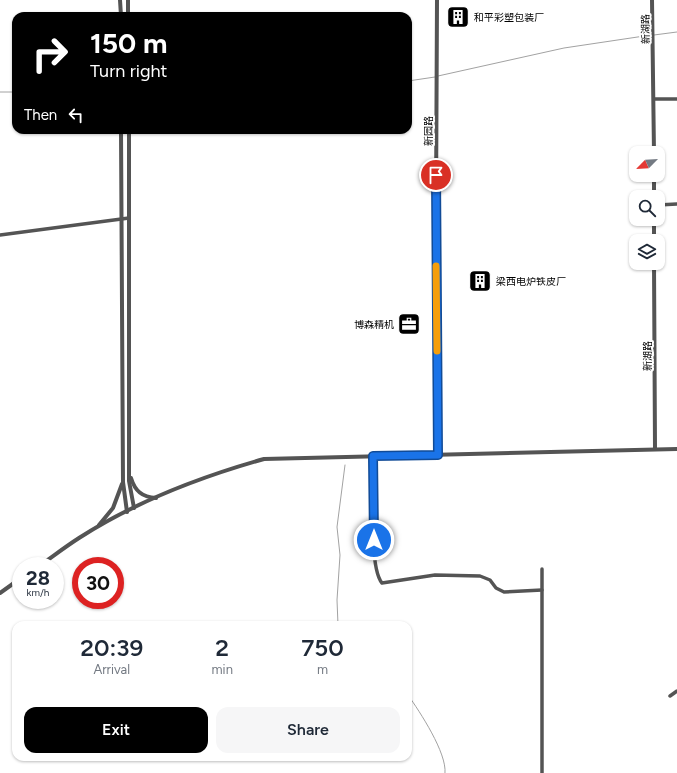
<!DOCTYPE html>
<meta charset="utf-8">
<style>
:root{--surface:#fff;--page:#f6f6f7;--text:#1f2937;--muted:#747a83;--accent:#000}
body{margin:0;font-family:Figtree,"Noto Sans SC",sans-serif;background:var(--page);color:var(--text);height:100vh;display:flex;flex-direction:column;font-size:15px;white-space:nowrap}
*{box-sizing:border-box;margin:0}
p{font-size:13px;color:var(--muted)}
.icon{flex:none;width:22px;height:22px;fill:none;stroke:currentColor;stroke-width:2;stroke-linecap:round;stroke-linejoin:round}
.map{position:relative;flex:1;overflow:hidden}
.sheet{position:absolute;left:12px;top:621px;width:400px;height:140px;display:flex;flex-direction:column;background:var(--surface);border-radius:12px;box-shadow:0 1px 3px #0004}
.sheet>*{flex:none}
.top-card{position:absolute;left:12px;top:12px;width:400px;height:122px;border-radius:12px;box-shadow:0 1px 3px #0004;background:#000;color:#fff;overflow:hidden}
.needle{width:26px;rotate:246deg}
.controls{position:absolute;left:629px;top:146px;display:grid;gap:8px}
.controls a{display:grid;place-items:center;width:36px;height:36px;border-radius:8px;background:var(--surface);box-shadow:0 1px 3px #0004;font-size:20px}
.speed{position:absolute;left:12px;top:557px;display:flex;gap:8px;font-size:20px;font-weight:700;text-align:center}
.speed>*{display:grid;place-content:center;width:52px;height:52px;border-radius:50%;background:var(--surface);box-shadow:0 1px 3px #0004;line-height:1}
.speed small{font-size:10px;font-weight:400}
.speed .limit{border:6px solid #d22;background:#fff;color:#111}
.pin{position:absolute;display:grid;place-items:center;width:34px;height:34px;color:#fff;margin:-17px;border:2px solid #fff;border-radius:50%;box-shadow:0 1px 4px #0007}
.me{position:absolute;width:44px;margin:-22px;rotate:0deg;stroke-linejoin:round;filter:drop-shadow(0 0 3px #0008)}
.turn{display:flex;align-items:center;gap:14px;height:84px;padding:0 12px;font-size:18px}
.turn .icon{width:52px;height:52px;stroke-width:2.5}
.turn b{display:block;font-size:28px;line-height:34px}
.then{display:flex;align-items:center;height:38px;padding:0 12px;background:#0003;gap:8px;font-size:15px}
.eta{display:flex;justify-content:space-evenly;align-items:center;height:68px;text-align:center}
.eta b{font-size:24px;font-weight:600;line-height:28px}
.button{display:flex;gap:8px;margin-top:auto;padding:8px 12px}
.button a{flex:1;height:46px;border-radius:12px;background:var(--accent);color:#fff;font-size:16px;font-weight:600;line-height:46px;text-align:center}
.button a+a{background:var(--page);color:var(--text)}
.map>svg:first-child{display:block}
</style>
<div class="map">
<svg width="677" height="773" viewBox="0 0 677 773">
<rect width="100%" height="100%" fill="#fff"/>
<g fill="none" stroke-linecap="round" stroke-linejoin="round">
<!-- stream -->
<g stroke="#a2a2a2" stroke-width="1">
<path d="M 654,35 L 677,32"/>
<path d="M 438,76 L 564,48 L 651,35"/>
<path d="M 408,81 L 435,77"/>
<path d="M 0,92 L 16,92"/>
<path d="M 338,625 L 337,600 L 340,555 L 337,527 L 345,465"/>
<path d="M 408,695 C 420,712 447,753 445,773"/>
</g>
<!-- minor -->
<g stroke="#545454" stroke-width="3.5">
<path d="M 655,99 L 677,99"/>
<path d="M 658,205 L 677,204"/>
<path d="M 0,235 L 129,218"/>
<path d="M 373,456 C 374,481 368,567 382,583 L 435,575 L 480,576 L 490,580 L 496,588 L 504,592 L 542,590"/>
<path d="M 670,696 L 677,691"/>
<path d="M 542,773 L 542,569"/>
</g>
<!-- tertiary -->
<g stroke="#545454" stroke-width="4">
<path d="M 120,0 L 121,16"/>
<path d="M 128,0 L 128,16"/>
<path d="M 437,0 L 436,207 L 438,455"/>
<path d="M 652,0 L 654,153"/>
<path d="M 121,130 L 123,482 L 127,512"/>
<path d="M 129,130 L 129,481 L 134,508"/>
<path d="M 654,197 L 654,175"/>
<path d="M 654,219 L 654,241"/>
<path d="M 654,263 L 655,449"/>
<path d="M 131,478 C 135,491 142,497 156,498"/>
<path d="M 99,525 L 113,508 L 122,484"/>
<path d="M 39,566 C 52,557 65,547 79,538 C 135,502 200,477 264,459 L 677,449"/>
<path d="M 0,593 L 21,578"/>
</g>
</g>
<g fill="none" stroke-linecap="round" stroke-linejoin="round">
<!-- route casing -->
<g stroke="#114b97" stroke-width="10">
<path id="route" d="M 374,540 L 373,456 L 438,455 L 436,175"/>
</g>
<!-- route -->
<use href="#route" stroke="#1a73e8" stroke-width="7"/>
<!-- slow -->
<path stroke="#f59e0b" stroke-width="7" d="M 436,266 L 437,351"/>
</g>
<!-- icons -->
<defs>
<g id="building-square" transform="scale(1.15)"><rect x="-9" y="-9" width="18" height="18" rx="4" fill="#000" stroke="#fff"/><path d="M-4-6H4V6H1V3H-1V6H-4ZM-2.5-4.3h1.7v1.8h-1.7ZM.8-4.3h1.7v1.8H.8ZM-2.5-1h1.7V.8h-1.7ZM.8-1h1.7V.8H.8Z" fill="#fff"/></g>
<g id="office-square" transform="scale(1.15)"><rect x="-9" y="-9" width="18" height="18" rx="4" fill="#000" stroke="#fff"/><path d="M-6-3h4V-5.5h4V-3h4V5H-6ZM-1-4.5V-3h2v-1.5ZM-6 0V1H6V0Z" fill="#fff"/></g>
</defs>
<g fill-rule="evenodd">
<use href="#building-square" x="458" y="17"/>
<use href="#building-square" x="480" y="281"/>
<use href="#office-square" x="409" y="324"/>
</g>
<g text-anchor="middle" stroke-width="4" stroke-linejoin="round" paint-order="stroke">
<!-- poi labels -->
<g font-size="10" fill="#000" stroke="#fff" text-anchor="start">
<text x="474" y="21">和平彩塑包装厂</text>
<text x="496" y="285">梁西电炉铁皮厂</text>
<text x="394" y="328" text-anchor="end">博森精机</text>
</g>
<!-- street labels -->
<g font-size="10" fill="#000" stroke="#fff">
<text transform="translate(645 29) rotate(-91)" y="4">新湖路</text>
<text transform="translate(428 131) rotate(-90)" y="4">新园路</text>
<text transform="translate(647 356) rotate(-90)" y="4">新湖路</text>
</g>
</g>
</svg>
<div class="controls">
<a><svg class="needle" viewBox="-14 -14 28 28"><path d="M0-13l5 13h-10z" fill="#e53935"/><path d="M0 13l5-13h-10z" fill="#747a83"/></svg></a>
<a><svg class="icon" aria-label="search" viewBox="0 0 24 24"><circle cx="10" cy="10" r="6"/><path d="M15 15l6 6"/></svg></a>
<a><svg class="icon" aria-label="layers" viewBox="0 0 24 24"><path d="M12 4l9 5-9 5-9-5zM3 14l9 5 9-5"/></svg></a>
</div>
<div class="speed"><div>28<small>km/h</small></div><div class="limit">30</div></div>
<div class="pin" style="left:436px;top:175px;background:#d93025"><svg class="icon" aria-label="arrive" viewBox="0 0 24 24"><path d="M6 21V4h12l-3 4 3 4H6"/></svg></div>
<svg class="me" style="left:374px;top:540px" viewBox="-20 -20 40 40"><circle r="17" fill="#1a73e8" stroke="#fff" stroke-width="3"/><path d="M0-11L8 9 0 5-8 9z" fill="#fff"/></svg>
<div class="top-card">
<div class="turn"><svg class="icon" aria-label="right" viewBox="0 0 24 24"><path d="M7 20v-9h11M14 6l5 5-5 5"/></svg><div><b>150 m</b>Turn right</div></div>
<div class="then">Then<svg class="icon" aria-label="left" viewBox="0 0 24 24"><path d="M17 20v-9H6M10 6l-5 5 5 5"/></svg></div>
</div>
<section class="sheet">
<div class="eta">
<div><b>20:39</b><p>Arrival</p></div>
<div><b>2</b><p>min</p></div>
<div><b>750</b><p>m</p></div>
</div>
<div class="button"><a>Exit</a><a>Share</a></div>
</section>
</div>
